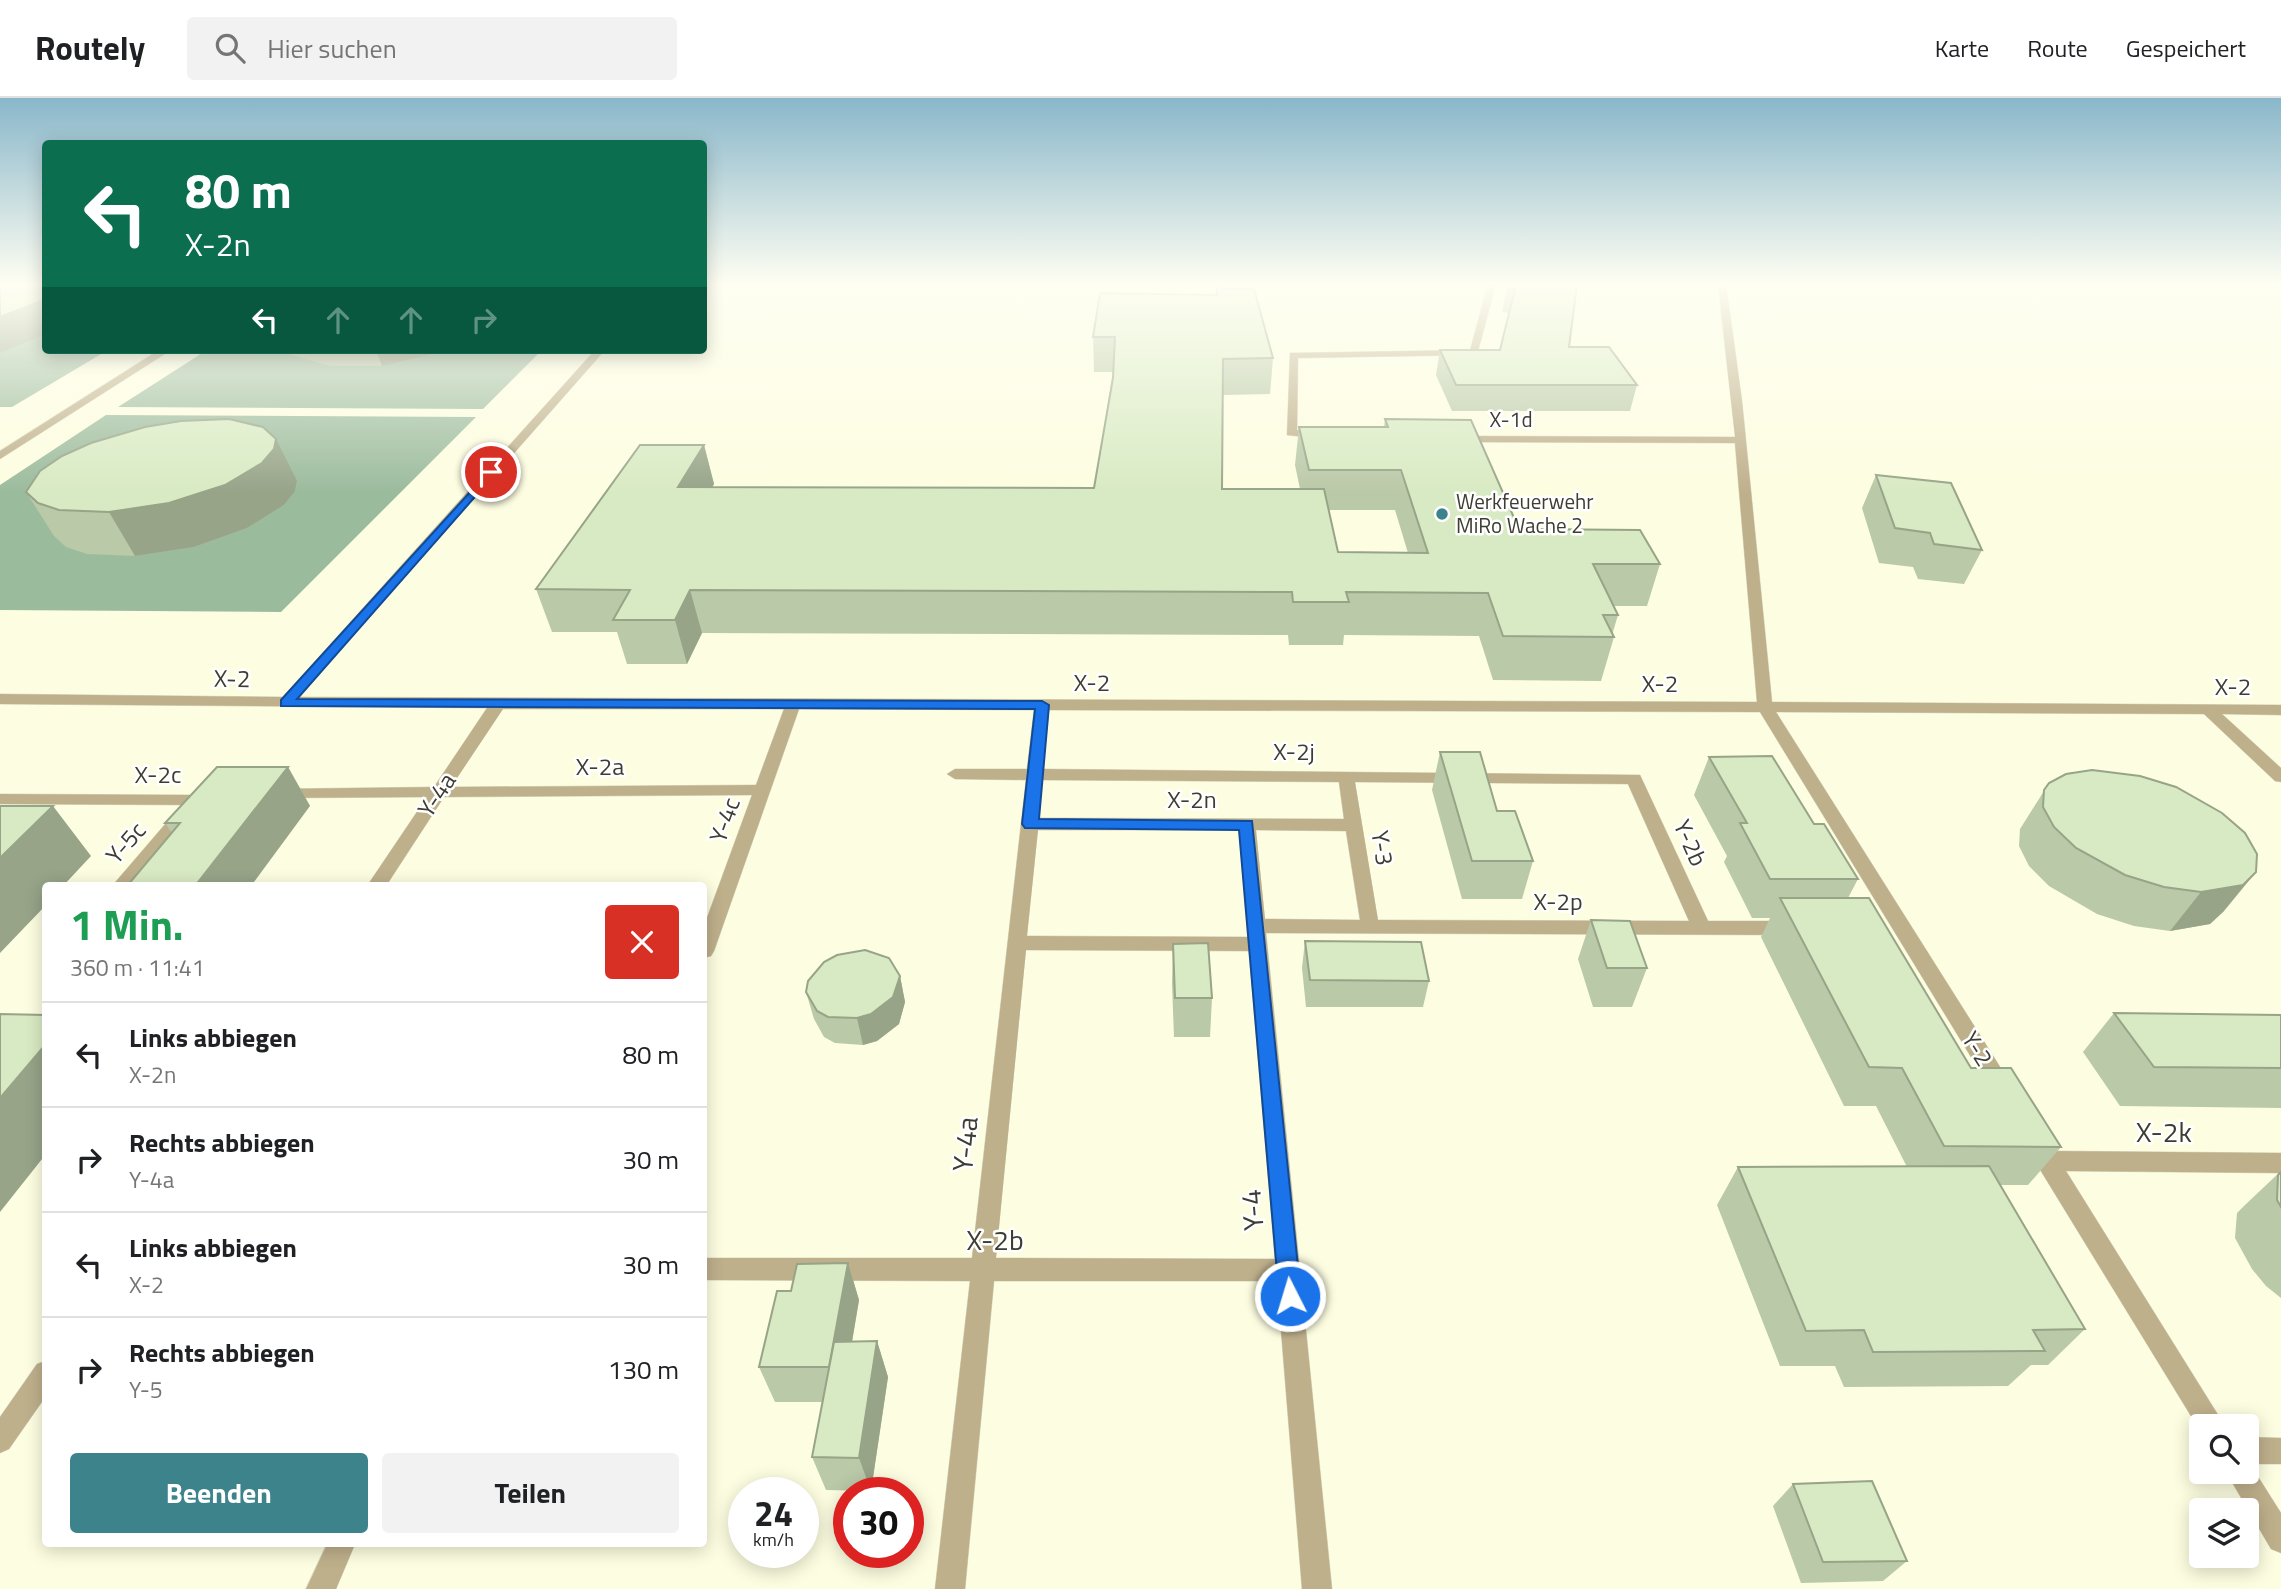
<!DOCTYPE html>
<html lang="de">
<meta charset="utf-8">
<style>
:root{--surface:#fff;--page:#f2f2f2;--text:#202124;--muted:#757577;--line:#e0e0e0;--accent:#3c838b}
body{margin:0;font-family:"Titillium Web",sans-serif;background:var(--page);color:var(--text);height:100vh;display:flex;flex-direction:column;font-size:26px;white-space:nowrap}
*{box-sizing:border-box;margin:0}
p{font-size:23px;color:var(--muted)}
.icon{flex:none;width:38px;height:38px;fill:none;stroke:currentColor;stroke-width:2;stroke-linecap:round;stroke-linejoin:round}
.map{position:relative;flex:1;overflow:hidden}
.side{position:absolute;left:42px;top:784px;width:665px;height:665px;display:flex;flex-direction:column;background:var(--surface);border-radius:7px;box-shadow:0 4px 18px #0003}
.side>*{flex:none}
.guide{position:absolute;left:42px;top:42px;width:665px;height:214px;border-radius:7px;box-shadow:0 4px 18px #0003;background:#0b6e4f;color:#fff;overflow:hidden}
.fabs{position:absolute;left:2189px;top:1316px;display:grid;gap:14px}
.fabs a{display:grid;place-items:center;width:70px;height:70px;border-radius:7px;background:var(--surface);box-shadow:0 4px 18px #0003;font-size:35px}
.speed{position:absolute;left:728px;top:1379px;display:flex;gap:14px;font-size:35px;font-weight:700;text-align:center}
.speed>*{display:grid;place-content:center;width:91px;height:91px;border-radius:50%;background:var(--surface);box-shadow:0 4px 18px #0003;line-height:1}
.speed small{font-size:18px;font-weight:400}
.speed .limit{border:10px solid #d22;background:#fff;color:#111}
.pin{position:absolute;display:grid;place-items:center;width:60px;height:60px;color:#fff;margin:-30px;border:4px solid #fff;border-radius:50%;box-shadow:0 2px 7px #0007}
.me{position:absolute;width:77px;margin:-38px;rotate:355deg;stroke-linejoin:round;filter:drop-shadow(0 0 5px #0008)}
.turn{display:flex;align-items:center;gap:24px;height:147px;padding:0 28px;font-size:32px}
.turn .icon{width:91px;height:91px;stroke-width:2.5}
.turn b{display:block;font-size:49px;line-height:60px}
.lanes{display:flex;align-items:center;height:66px;padding:0 28px;background:#0003;justify-content:center;gap:35px;direction:ltr}
.lanes .off{opacity:.35}
.round{display:grid;place-items:center;flex:none;width:74px;height:74px;border-radius:7px;background:var(--page)}
.summary{display:flex;align-items:center;justify-content:space-between;height:119px;padding:0 28px}
h1{font-size:42px;font-weight:700;line-height:52px;color:#1e9e55}
.primary-button{display:flex;gap:14px;margin-top:auto;padding:14px 28px}
.primary-button a{flex:1;height:80px;border-radius:7px;background:var(--accent);color:#fff;font-size:28px;font-weight:700;line-height:80px;text-align:center}
.primary-button a+a{background:var(--page);color:var(--text)}
ul{padding:0;list-style:none}
li{display:flex;align-items:center;gap:21px;height:105px;padding:0 28px;border-top:2px solid var(--line)}
li div{flex:1}
li b{display:block;font-size:26px}
li em{font-style:normal}
header{display:flex;align-items:center;gap:42px;box-sizing:border-box;height:98px;padding:0 35px;background:var(--surface);border-bottom:2px solid var(--line)}
header strong{font-size:33px}
nav{display:flex;gap:38px;margin-inline-start:auto;font-size:24px}
.search{width:490px;height:63px;background:var(--page);display:flex;align-items:center;gap:18px;box-sizing:border-box;padding:0 24px;border-radius:7px;color:var(--muted);font-size:26px}
.map>svg:first-child{display:block}
</style>
<header>
<strong>Routely</strong>
<div class="search"><svg class="icon" aria-label="search" viewBox="0 0 24 24"><circle cx="10" cy="10" r="6"/><path d="M15 15l6 6"/></svg>Hier suchen</div>
<nav><a>Karte</a><a>Route</a><a>Gespeichert</a></nav>
</header>
<div class="map">
<svg width="2281" height="1491" viewBox="0 0 2281 1491">
<rect width="100%" height="100%" fill="#fdfde1"/>
<!-- water -->
<g fill="#9bbb9d">
<path d="M 0,186 L 45,186 L 46,252 L 108,252 L 12,309 L 0,309 Z"/>
<path d="M 207,252 L 542,252 L 483,311 L 118,309 Z"/>
<path d="M 106,317 L 476,319 L 281,514 L 0,512 L 0,387 Z"/>
</g>
<g fill="none" stroke-linecap="round" stroke-linejoin="round">
<!-- minor casing -->
<g stroke="#dadac2" stroke-width="1">
<g id="minor">
<path d="M 1488,186 L 1496,186 L 1477,257 L 1298,260 L 1297,332 L 1322,335 L 1328,338 L 1322,341 L 1287,337 L 1290,255 L 1470,252 Z"/>
<path d="M 1718,186 L 1726,186 L 1742,303 L 1772,604 L 2281,607 L 2281,617 L 2222,616 L 2281,670 L 2281,684 L 2275,683 L 2204,616 L 1776,614 L 2009,983 L 2012,989 L 2009,995 L 2001,998 L 1993,995 L 1760,614 L 1049,612 L 1043,671 L 1640,677 L 1708,823 L 1787,823 L 1794,825 L 1796,830 L 1794,835 L 1787,837 L 1266,835 L 1332,1491 L 1302,1491 L 1277,1183 L 994,1183 L 965,1491 L 935,1491 L 970,1183 L 704,1182 L 704,1160 L 972,1160 L 1026,682 L 955,681 L 947,676 L 955,671 L 1027,671 L 1034,612 L 799,611 L 714,853 L 711,858 L 704,860 L 704,828 L 752,697 L 444,699 L 386,788 L 367,788 L 427,699 L 279,700 L 271,695 L 273,691 L 434,689 L 487,610 L 0,606 L 0,596 L 283,599 L 595,252 L 605,252 L 299,599 L 1757,604 L 1735,345 L 1459,344 L 1453,341 L 1459,338 L 1735,339 ZM 503,611 L 784,611 L 756,687 L 451,689 ZM 1042,682 L 1339,684 L 1344,721 L 1039,720 ZM 1355,684 L 1628,686 L 1689,823 L 1378,822 ZM 1038,732 L 1239,732 L 1248,839 L 1027,838 ZM 1256,732 L 1346,733 L 1360,822 L 1265,821 ZM 1026,852 L 1249,853 L 1275,1161 L 996,1160 Z"/>
<path d="M 159,252 L 171,252 L 0,361 L 0,353 Z"/>
<path d="M 0,696 L 195,697 L 203,702 L 195,707 L 0,706 Z"/>
<path d="M 185,708 L 191,710 L 194,714 L 191,718 L 132,788 L 112,788 L 179,710 Z"/>
<path d="M 2036,1036 L 2044,1038 L 2053,1053 L 2281,1055 L 2281,1075 L 2066,1073 L 2225,1328 L 2202,1328 L 2202,1336 L 2028,1052 L 2025,1045 L 2028,1038 Z"/>
<path d="M 46,1263 L 46,1298 L 9,1351 L 0,1355 L 0,1319 L 37,1266 Z"/>
<path d="M 2247,1339 L 2281,1340 L 2281,1366 L 2250,1366 L 2281,1415 L 2281,1455 L 2271,1451 L 2226,1374 L 2247,1374 Z"/>
<path d="M 327,1446 L 355,1446 L 336,1491 L 306,1491 Z"/>
</g>
</g>
<!-- minor -->
<use href="#minor" fill="#bfb08c" fill-rule="evenodd"/>
</g>
<!-- wall -->
<g fill="#bac9a8" fill-rule="evenodd">
<path d="M 1508,186 L 1577,186 L 1569,249 L 1637,287 L 1630,313 L 1452,313 L 1436,277 L 1440,252 L 1500,252 L 1509,215 L 1502,214 Z"/>
<path d="M 1100,195 L 1273,260 L 1270,296 L 1223,297 L 1222,391 L 1300,391 L 1295,367 L 1299,329 L 1384,329 L 1385,321 L 1519,431 L 1660,466 L 1647,508 L 1614,508 L 1618,517 L 1612,537 L 1614,539 L 1601,583 L 1493,582 L 1479,538 L 1344,537 L 1343,547 L 1289,547 L 1288,537 L 702,535 L 687,566 L 627,566 L 617,534 L 552,534 L 536,491 L 704,347 L 714,386 L 712,389 L 1094,390 L 1113,274 L 1094,274 L 1093,239 ZM 1328,412 L 1395,412 L 1408,455 L 1338,454 Z"/>
<path d="M 284,252 L 450,252 L 382,268 L 330,268 L 285,255 Z"/>
<path d="M 1876,377 L 1982,452 L 1964,486 L 1918,481 L 1913,469 L 1879,465 L 1862,410 Z"/>
<path d="M 297,383 L 295,393 L 284,407 L 247,430 L 194,449 L 135,458 L 87,456 L 66,449 L 54,438 L 26,394 Z"/>
<path d="M 1440,654 L 1533,763 L 1522,801 L 1462,801 L 1432,692 Z"/>
<path d="M 1709,659 L 1814,726 L 1858,781 L 1848,800 L 1971,970 L 2061,1049 L 2028,1087 L 2000,1087 L 2085,1231 L 2048,1267 L 2031,1267 L 2008,1288 L 1844,1289 L 1835,1268 L 1780,1268 L 1717,1107 L 1738,1069 L 1907,1069 L 1876,1008 L 1844,1008 L 1761,839 L 1770,820 L 1752,820 L 1724,764 L 1727,758 L 1694,697 Z"/>
<path d="M 288,669 L 310,708 L 172,735 L 165,725 Z"/>
<path d="M 2066,676 L 2224,813 L 2210,826 L 2170,833 L 2134,828 L 2097,816 L 2049,788 L 2029,768 L 2019,748 L 2020,731 L 2049,685 Z"/>
<path d="M 1591,822 L 1647,870 L 1632,909 L 1593,909 L 1578,861 Z"/>
<path d="M 1305,843 L 1429,883 L 1423,909 L 1306,909 L 1302,870 Z"/>
<path d="M 1173,846 L 1212,900 L 1210,939 L 1174,939 L 1172,885 Z"/>
<path d="M 900,878 L 905,904 L 899,926 L 877,943 L 863,947 L 835,945 L 824,939 L 814,921 L 806,894 Z"/>
<path d="M 2114,915 L 2281,917 L 2281,1010 L 2120,1008 L 2083,954 Z"/>
<path d="M 2281,1073 L 2281,1200 L 2266,1188 L 2252,1171 L 2235,1140 L 2237,1115 L 2245,1107 Z"/>
<path d="M 848,1165 L 859,1202 L 852,1244 L 877,1243 L 888,1279 L 871,1393 L 826,1392 L 812,1359 L 823,1304 L 775,1304 L 759,1269 L 791,1193 Z"/>
<path d="M 1793,1386 L 1907,1463 L 1883,1483 L 1801,1485 L 1773,1408 Z"/>
</g>
<!-- shaded-wall -->
<g fill="#97a488">
<path d="M 46,201 L 46,236 L 0,255 L 0,219 Z"/>
<path d="M 376,252 L 450,252 L 382,268 Z"/>
<path d="M 276,341 L 297,383 L 295,393 L 284,407 L 247,430 L 194,449 L 135,458 L 109,414 Z"/>
<path d="M 704,347 L 714,386 L 689,429 L 678,389 Z"/>
<path d="M 690,492 L 702,535 L 687,566 L 675,522 Z"/>
<path d="M 288,669 L 310,708 L 251,788 L 195,788 Z"/>
<path d="M 53,708 L 91,758 L 63,788 L 46,788 L 46,807 L 0,855 L 0,760 Z"/>
<path d="M 2256,774 L 2224,813 L 2210,826 L 2170,833 L 2201,794 Z"/>
<path d="M 900,878 L 905,904 L 899,926 L 877,943 L 863,947 L 857,920 Z"/>
<path d="M 46,946 L 46,1056 L 0,1114 L 0,1000 Z"/>
<path d="M 848,1165 L 859,1202 L 842,1303 L 829,1269 Z"/>
<path d="M 877,1243 L 888,1279 L 871,1393 L 859,1360 Z"/>
</g>
<!-- building -->
<g fill="#d8eac3" stroke="#97a488" stroke-width="2">
<path d="M 0,186 L 46,186 L 46,201 L 0,219 Z"/>
<path d="M 1508,186 L 1577,186 L 1569,249 L 1609,249 L 1637,287 L 1456,287 L 1440,252 L 1500,252 L 1515,191 L 1507,190 Z"/>
<path d="M 1217,190 L 1254,191 L 1273,260 L 1223,261 L 1222,391 L 1324,391 L 1338,454 L 1428,455 L 1401,372 L 1309,372 L 1299,329 L 1388,329 L 1385,321 L 1471,322 L 1519,431 L 1640,432 L 1660,466 L 1593,466 L 1618,517 L 1603,517 L 1614,539 L 1503,538 L 1488,495 L 1346,494 L 1349,504 L 1293,504 L 1292,494 L 690,492 L 675,522 L 613,522 L 630,492 L 536,491 L 640,347 L 704,347 L 678,389 L 1094,390 L 1113,280 L 1115,239 L 1093,239 L 1100,195 L 1217,197 Z"/>
<path d="M 229,321 L 263,329 L 276,341 L 274,351 L 262,365 L 225,387 L 169,405 L 109,414 L 59,412 L 38,405 L 26,394 L 40,373 L 62,358 L 91,345 L 145,329 L 181,323 Z"/>
<path d="M 1876,377 L 1951,385 L 1982,452 L 1934,446 L 1930,435 L 1895,430 Z"/>
<path d="M 1440,654 L 1480,654 L 1497,713 L 1515,713 L 1533,763 L 1472,763 Z"/>
<path d="M 1772,658 L 1814,726 L 1824,726 L 1858,781 L 1770,781 L 1740,725 L 1747,725 L 1709,659 Z"/>
<path d="M 217,669 L 288,669 L 195,788 L 127,788 L 180,725 L 165,725 Z"/>
<path d="M 2092,672 L 2140,678 L 2176,689 L 2222,715 L 2245,735 L 2257,756 L 2256,774 L 2243,787 L 2201,794 L 2164,789 L 2125,777 L 2076,750 L 2054,729 L 2043,709 L 2044,692 L 2049,685 L 2066,676 Z"/>
<path d="M 0,708 L 53,708 L 0,760 Z"/>
<path d="M 1780,800 L 1869,800 L 1971,970 L 2011,970 L 2061,1049 L 1944,1048 L 1902,970 L 1869,969 Z"/>
<path d="M 1591,822 L 1630,823 L 1647,870 L 1607,870 Z"/>
<path d="M 1305,843 L 1421,844 L 1429,883 L 1310,882 Z"/>
<path d="M 1208,845 L 1212,900 L 1175,900 L 1173,846 Z"/>
<path d="M 865,852 L 889,860 L 900,878 L 893,899 L 871,916 L 857,920 L 828,919 L 817,913 L 806,894 L 808,883 L 824,864 L 837,857 Z"/>
<path d="M 2114,915 L 2281,917 L 2281,970 L 2154,969 Z"/>
<path d="M 0,916 L 46,917 L 46,946 L 0,1000 Z"/>
<path d="M 1989,1068 L 2085,1231 L 2033,1232 L 2045,1253 L 1873,1254 L 1864,1232 L 1806,1233 L 1738,1069 Z"/>
<path d="M 2281,1074 L 2281,1109 L 2277,1102 L 2278,1077 Z"/>
<path d="M 848,1165 L 829,1269 L 759,1269 L 777,1193 L 791,1193 L 797,1166 Z"/>
<path d="M 877,1243 L 859,1360 L 812,1359 L 834,1244 Z"/>
<path d="M 1872,1383 L 1907,1463 L 1823,1464 L 1793,1386 Z"/>
</g>
<!-- sky -->
<linearGradient id="sky" x2="0" y2="1"><stop stop-color="#89b7ca"/><stop offset="0.47" stop-color="#fefef2"/><stop offset="1" stop-color="#fefef2" stop-opacity="0"/></linearGradient>
<rect width="2281" height="395" fill="url(#sky)"/>
<!-- route -->
<path fill="#1a73e8" stroke="#114b97" stroke-width="2" d="M 491,371 L 497,374 L 495,376 L 297,601 L 1042,603 L 1049,607 L 1039,721 L 1252,723 L 1301,1198 L 1298,1206 L 1290,1209 L 1282,1206 L 1279,1198 L 1239,732 L 1025,730 L 1022,726 L 1035,611 L 281,608 L 281,602 Z"/>
<!-- markers -->
<circle fill="#3c838b" stroke="#fff" stroke-width="2.5" cx="1442" cy="416" r="7"/>
<g text-anchor="middle" stroke-width="5" stroke-linejoin="round" paint-order="stroke">
<!-- far-street labels -->
<g font-size="21" fill="#3d3d32" stroke="#fff">
<text x="1511" y="329">X-1d</text>
</g>
<!-- far-poi labels -->
<g font-size="21" fill="#3d3d32" stroke="#fff" text-anchor="start">
<text x="1456" y="411">Werkfeuerwehr<tspan x="1456" dy="24">MiRo Wache 2</tspan></text>
</g>
<!-- street labels -->
<g font-size="24" fill="#3d3d32" stroke="#fff">
<text transform="translate(232 581) rotate(1)" y="8">X-2</text>
<text x="1092" y="593">X-2</text>
<text x="1660" y="594">X-2</text>
<text x="2233" y="597">X-2</text>
<text x="1294" y="662">X-2j</text>
<text x="600" y="677">X-2a</text>
<text x="158" y="685">X-2c</text>
<text transform="translate(437 697) rotate(-56)" y="8">Y-4a</text>
<text x="1192" y="710">X-2n</text>
<text transform="translate(725 722) rotate(-70)" y="8">Y-4c</text>
<text transform="translate(126 745) rotate(-49)" y="8">Y-5c</text>
<text transform="translate(1690 745) rotate(66)" y="8">Y-2b</text>
<text transform="translate(1382 750) rotate(81)" y="8">Y-3</text>
<text x="1558" y="812">X-2p</text>
<text transform="translate(1977 951) rotate(58)" y="8">Y-2</text>
</g>
<!-- near-street labels -->
<g font-size="28" fill="#3d3d32" stroke="#fff">
<text x="2164" y="1044">X-2k</text>
<text transform="translate(965 1046) rotate(-84)" y="10">Y-4a</text>
<text transform="translate(1252 1112) rotate(-95)" y="10">Y-4</text>
<text x="995" y="1152">X-2b</text>
</g>
</g>
</svg>
<div class="fabs">
<a><svg class="icon" aria-label="search" viewBox="0 0 24 24"><circle cx="10" cy="10" r="6"/><path d="M15 15l6 6"/></svg></a>
<a><svg class="icon" aria-label="layers" viewBox="0 0 24 24"><path d="M12 4l9 5-9 5-9-5zM3 14l9 5 9-5"/></svg></a>
</div>
<div class="speed"><div>24<small>km/h</small></div><div class="limit">30</div></div>
<div class="pin" style="left:491px;top:374px;background:#d93025"><svg class="icon" aria-label="arrive" viewBox="0 0 24 24"><path d="M6 21V4h12l-3 4 3 4H6"/></svg></div>
<svg class="me" style="left:1290px;top:1198px" viewBox="-20 -20 40 40"><circle r="17" fill="#1a73e8" stroke="#fff" stroke-width="3"/><path d="M0-11L8 9 0 5-8 9z" fill="#fff"/></svg>
<div class="guide">
<div class="turn"><svg class="icon" aria-label="left" viewBox="0 0 24 24"><path d="M17 20v-9H6M10 6l-5 5 5 5"/></svg><div><b>80 m</b>X-2n</div></div>
<div class="lanes"><svg class="icon" aria-label="left" viewBox="0 0 24 24"><path d="M17 20v-9H6M10 6l-5 5 5 5"/></svg><svg class="icon off" aria-label="ahead" viewBox="0 0 24 24"><path d="M12 20V5M6 11l6-6 6 6"/></svg><svg class="icon off" aria-label="ahead" viewBox="0 0 24 24"><path d="M12 20V5M6 11l6-6 6 6"/></svg><svg class="icon off" aria-label="right" viewBox="0 0 24 24"><path d="M7 20v-9h11M14 6l5 5-5 5"/></svg></div>
</div>
<section class="side">
<div class="summary"><div><h1>1 Min.</h1><p>360 m · 11:41</p></div><a class="round" style="background:#d93025;color:#fff"><svg class="icon" aria-label="close" viewBox="0 0 24 24"><path d="M6 6l12 12M18 6L6 18"/></svg></a></div>
<ul>
<li><svg class="icon" aria-label="left" viewBox="0 0 24 24"><path d="M17 20v-9H6M10 6l-5 5 5 5"/></svg><div><b>Links abbiegen</b><p>X-2n</p></div><em>80 m</em></li>
<li><svg class="icon" aria-label="right" viewBox="0 0 24 24"><path d="M7 20v-9h11M14 6l5 5-5 5"/></svg><div><b>Rechts abbiegen</b><p>Y-4a</p></div><em>30 m</em></li>
<li><svg class="icon" aria-label="left" viewBox="0 0 24 24"><path d="M17 20v-9H6M10 6l-5 5 5 5"/></svg><div><b>Links abbiegen</b><p>X-2</p></div><em>30 m</em></li>
<li><svg class="icon" aria-label="right" viewBox="0 0 24 24"><path d="M7 20v-9h11M14 6l5 5-5 5"/></svg><div><b>Rechts abbiegen</b><p>Y-5</p></div><em>130 m</em></li>
</ul>
<div class="primary-button"><a>Beenden</a><a>Teilen</a></div>
</section>
</div>
